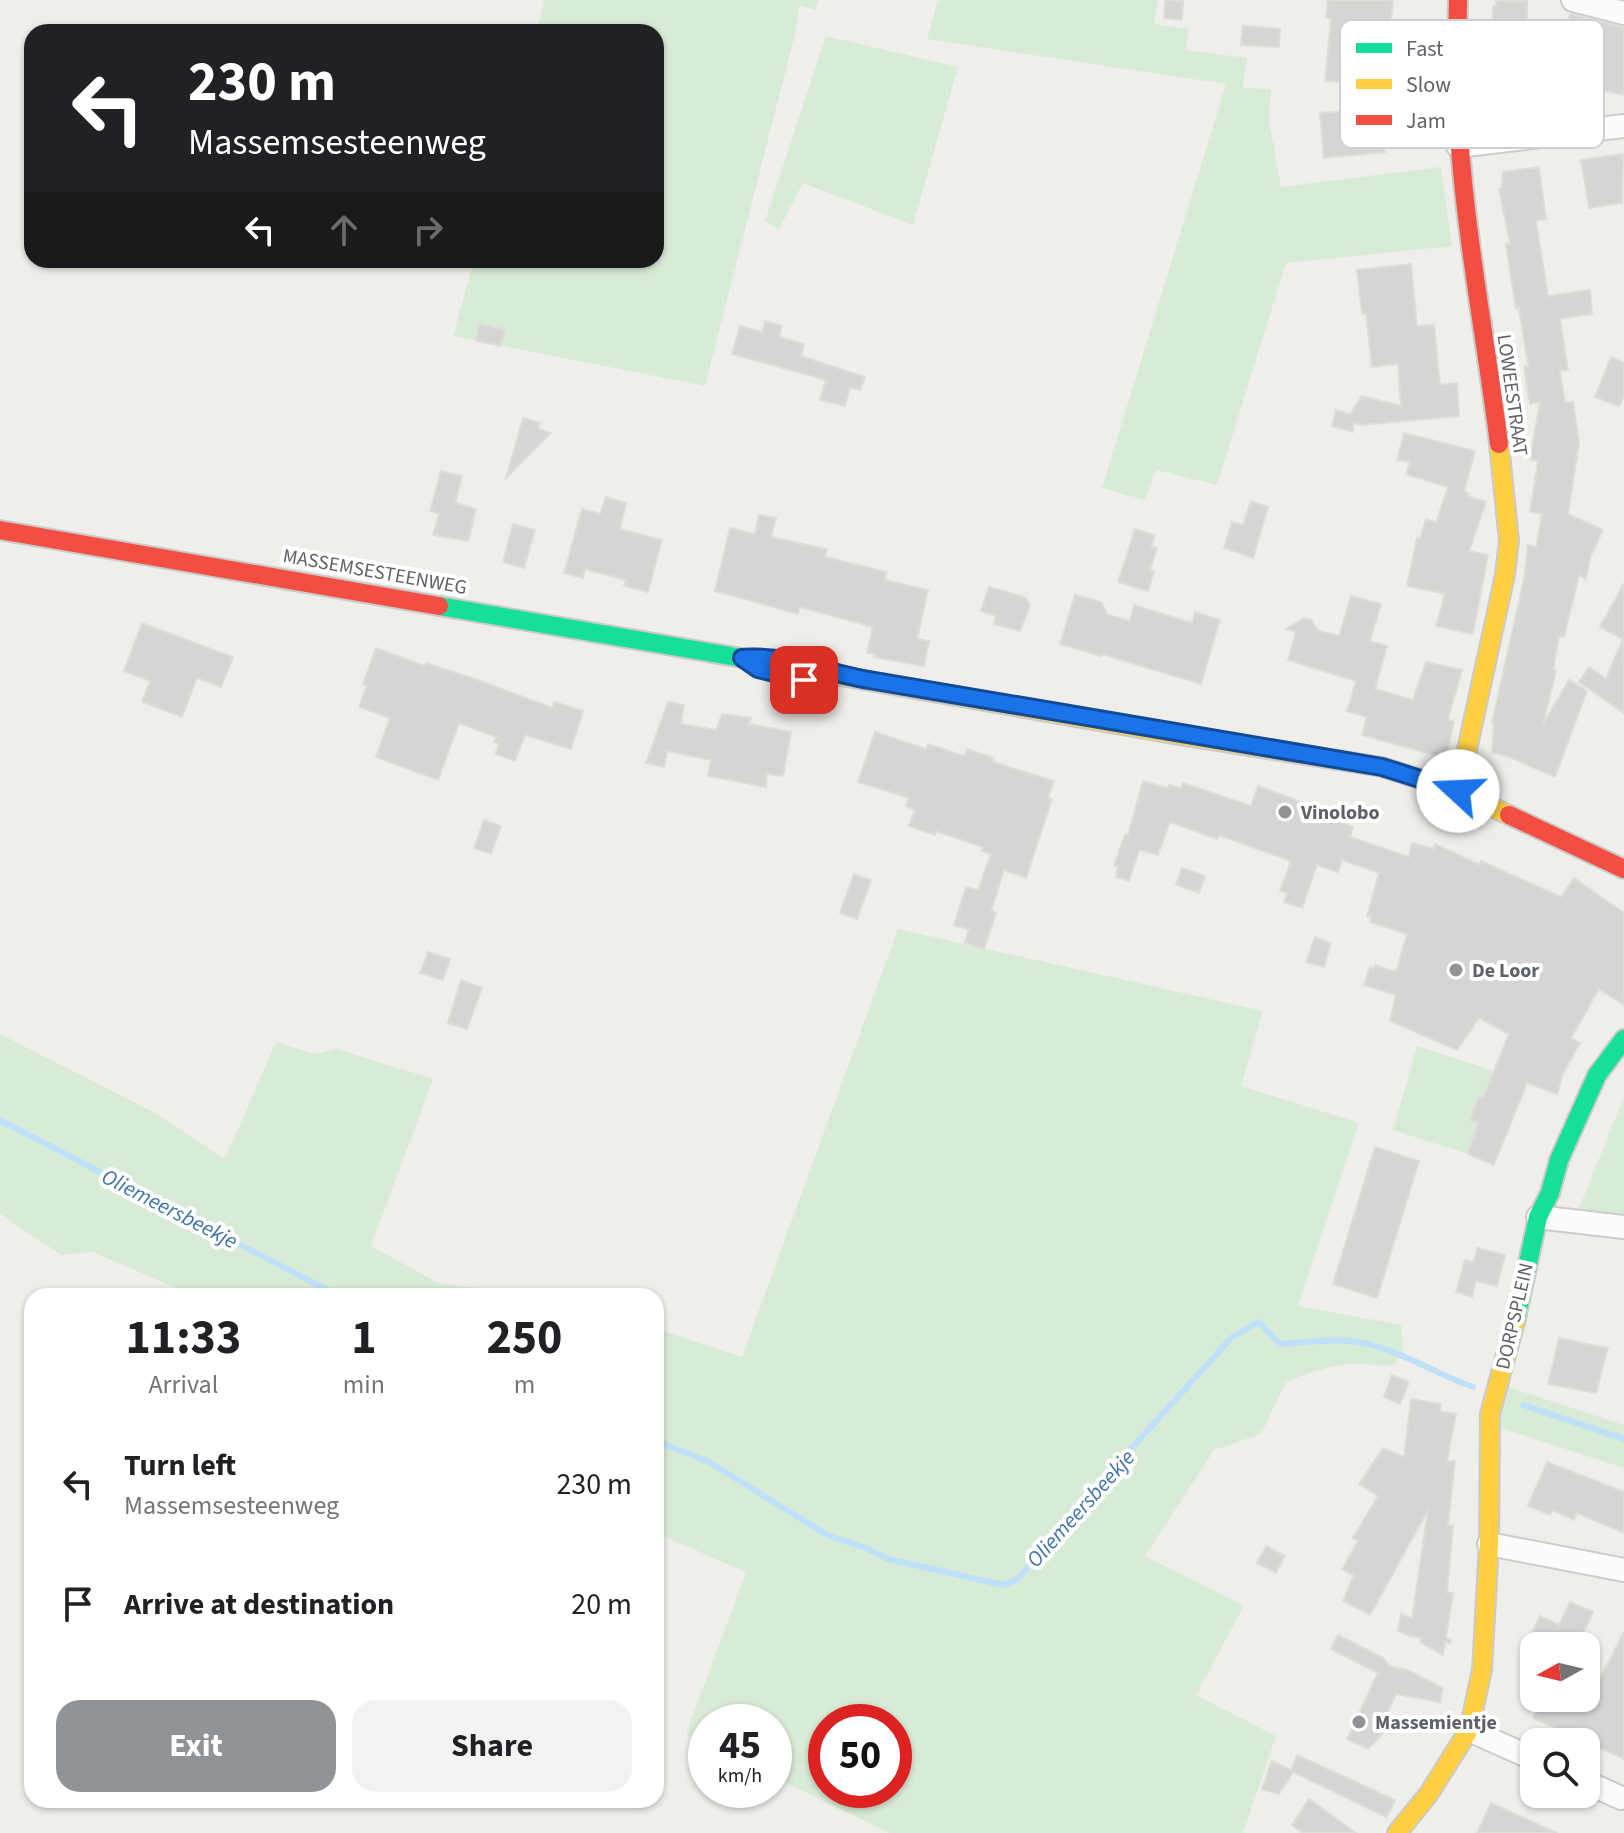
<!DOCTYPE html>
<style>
:root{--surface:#fff;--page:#f2f2f2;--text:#202124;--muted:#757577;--accent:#919496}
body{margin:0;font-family:"Source Sans 3",sans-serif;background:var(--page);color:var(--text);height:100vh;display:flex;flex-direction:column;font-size:30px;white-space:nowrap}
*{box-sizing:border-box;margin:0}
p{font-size:26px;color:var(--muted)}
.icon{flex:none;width:44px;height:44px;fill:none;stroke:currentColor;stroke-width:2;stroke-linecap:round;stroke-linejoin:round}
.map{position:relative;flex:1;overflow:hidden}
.drawer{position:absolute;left:24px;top:1288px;width:640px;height:520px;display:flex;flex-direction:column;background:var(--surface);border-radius:24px;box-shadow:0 2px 6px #0004}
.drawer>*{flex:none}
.guide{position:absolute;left:24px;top:24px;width:640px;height:244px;border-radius:24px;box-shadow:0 2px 6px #0004;background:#202124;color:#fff;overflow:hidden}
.needle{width:52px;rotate:262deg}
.tools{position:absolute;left:1520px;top:1632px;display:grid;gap:16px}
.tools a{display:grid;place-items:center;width:80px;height:80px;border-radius:16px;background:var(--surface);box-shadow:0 2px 6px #0004;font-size:40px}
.speed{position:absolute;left:688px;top:1704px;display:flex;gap:16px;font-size:40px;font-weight:700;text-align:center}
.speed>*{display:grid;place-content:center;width:104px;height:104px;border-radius:50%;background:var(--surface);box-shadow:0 2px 6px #0004;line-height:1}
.speed small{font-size:20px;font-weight:400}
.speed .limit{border:12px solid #d22;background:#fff;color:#111}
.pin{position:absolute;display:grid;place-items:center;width:68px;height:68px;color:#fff;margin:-34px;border-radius:16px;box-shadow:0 4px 12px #0006}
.me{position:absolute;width:88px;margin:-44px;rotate:290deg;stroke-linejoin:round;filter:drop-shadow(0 0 6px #0008)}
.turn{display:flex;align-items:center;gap:28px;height:168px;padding:0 32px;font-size:36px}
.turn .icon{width:104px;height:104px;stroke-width:2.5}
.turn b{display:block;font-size:56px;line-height:68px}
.lanes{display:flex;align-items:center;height:76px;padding:0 32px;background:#0003;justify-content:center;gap:40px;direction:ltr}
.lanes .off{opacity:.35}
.eta{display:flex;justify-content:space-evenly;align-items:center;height:136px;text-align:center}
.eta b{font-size:48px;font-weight:700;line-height:56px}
.cta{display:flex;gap:16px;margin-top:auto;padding:16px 32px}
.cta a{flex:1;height:92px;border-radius:24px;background:var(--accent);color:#fff;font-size:32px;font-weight:700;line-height:92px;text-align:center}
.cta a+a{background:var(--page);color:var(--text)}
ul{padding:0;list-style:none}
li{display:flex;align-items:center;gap:24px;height:120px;padding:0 32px}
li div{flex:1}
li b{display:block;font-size:30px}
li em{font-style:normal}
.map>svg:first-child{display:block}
</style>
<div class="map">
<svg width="1624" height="1833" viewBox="0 0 1624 1833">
<rect width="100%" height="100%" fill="#efeeea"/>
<!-- green -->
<g fill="#d8ebd6" fill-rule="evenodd">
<path d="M 545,0 L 819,0 L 816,10 L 799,6 L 796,30 L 705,386 L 453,336 L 474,260 L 656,260 L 656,32 L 536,32 Z"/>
<path d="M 938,0 L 1158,0 L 1154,24 L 1189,29 L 1185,50 L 1247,58 L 1243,88 L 1271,89 L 1269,120 L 1281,187 L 1441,167 L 1452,246 L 1286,263 L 1217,485 L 1156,470 L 1145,500 L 1102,488 L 1226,84 L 927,39 Z"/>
<path d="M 826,36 L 958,67 L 913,225 L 803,183 L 779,229 L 765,221 Z"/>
<path d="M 898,929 L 1263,1011 L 1241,1086 L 1359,1123 L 1298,1306 L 1401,1325 L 1404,1348 L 1395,1364 C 1378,1368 1366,1363 1349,1364 C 1327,1366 1307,1373 1286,1382 L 1261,1434 L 1214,1450 L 1145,1556 L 1244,1606 L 1196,1695 L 1276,1736 L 1243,1833 L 890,1833 L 774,1777 L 774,1722 L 706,1722 L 706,1744 L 686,1734 L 746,1572 L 656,1533 L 656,1329 L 742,1357 ZM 826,1722 L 894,1722 L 894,1790 L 826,1790 Z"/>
<path d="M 0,1034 L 159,1115 L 225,1159 L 276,1042 L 314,1054 L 337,1049 L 433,1079 L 371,1246 L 440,1284 L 560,1296 L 188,1296 L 165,1283 L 93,1252 L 62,1255 L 19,1228 L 0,1213 Z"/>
<path d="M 1417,1046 L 1498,1072 L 1468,1154 L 1393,1130 Z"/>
<path d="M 1624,1097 L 1624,1222 L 1576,1216 Z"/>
<path d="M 1505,1386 L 1624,1425 L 1624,1468 L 1496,1426 Z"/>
</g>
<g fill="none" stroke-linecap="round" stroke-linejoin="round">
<!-- stream -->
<g stroke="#bfe0f9" stroke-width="6">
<path d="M 0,1120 L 339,1296"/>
<path d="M 1523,1405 L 1624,1439"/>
<path d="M 656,1441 L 709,1462 L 829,1536 L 866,1548 L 888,1559 L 1003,1585 L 1017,1580 L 1055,1533 L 1231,1338 L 1259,1322 L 1280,1344 C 1303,1343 1327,1339 1350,1341 C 1395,1346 1431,1372 1473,1387"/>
</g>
</g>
<!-- building -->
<g fill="#d6d5d3" stroke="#deddd9" stroke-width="2">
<path d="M 1165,0 L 1183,1 L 1182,20 L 1164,18 Z"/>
<path d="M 1328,0 L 1393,0 L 1388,47 L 1392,47 L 1388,84 L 1325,81 L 1331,19 L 1326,18 Z"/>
<path d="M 1496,1 L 1527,1 L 1527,109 L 1496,109 L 1496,103 L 1493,103 L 1490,37 L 1493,37 L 1493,6 L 1496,6 Z"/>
<path d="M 1570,14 L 1624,27 L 1624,95 L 1571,84 L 1581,44 L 1562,38 Z"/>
<path d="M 1243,26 L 1280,29 L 1279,47 L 1241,45 Z"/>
<path d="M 1343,111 L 1344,124 L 1382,120 L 1385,152 L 1324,158 L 1320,113 Z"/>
<path d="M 1623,154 L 1622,203 L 1589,208 L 1581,160 Z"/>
<path d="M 1539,167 L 1546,219 L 1536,221 L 1548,296 L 1590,290 L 1592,314 L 1560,319 L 1568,370 L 1560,371 L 1565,403 L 1573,402 L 1579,443 L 1568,514 L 1603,530 L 1590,558 L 1586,579 L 1579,575 L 1564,637 L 1559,636 L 1553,669 L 1556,671 L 1543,724 L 1569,680 L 1587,691 L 1555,777 L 1509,757 L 1492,752 L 1494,724 L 1492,723 L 1524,579 L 1528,545 L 1536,547 L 1542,514 L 1530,512 L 1538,461 L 1530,459 L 1540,402 L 1530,404 L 1527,388 L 1524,366 L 1528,366 L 1519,308 L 1516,309 L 1510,272 L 1506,244 L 1510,244 L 1499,189 L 1502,188 L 1503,172 Z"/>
<path d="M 1411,264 L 1417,326 L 1434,325 L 1440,385 L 1457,383 L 1459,416 L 1362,425 L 1354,423 L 1353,432 L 1332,426 L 1336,410 L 1350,414 L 1362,396 L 1401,406 L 1398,364 L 1372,367 L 1366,314 L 1362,314 L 1357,270 Z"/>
<path d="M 765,321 L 782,326 L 779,337 L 804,344 L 801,356 L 865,377 L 860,390 L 850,387 L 845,406 L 820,400 L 826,380 L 732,354 L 740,326 L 762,332 Z"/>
<path d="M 479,324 L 505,329 L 501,346 L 476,341 Z"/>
<path d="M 1611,357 L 1624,363 L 1624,396 L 1619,406 L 1595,397 Z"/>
<path d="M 523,418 L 540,423 L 538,429 L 551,433 L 506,478 Z"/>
<path d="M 1404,433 L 1475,451 L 1464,492 L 1468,493 L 1467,496 L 1486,502 L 1469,551 L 1488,555 L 1473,634 L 1436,626 L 1445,594 L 1407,586 L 1417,538 L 1420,539 L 1426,519 L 1436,523 L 1448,487 L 1406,474 L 1410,462 L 1397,460 Z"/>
<path d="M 441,471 L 462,476 L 455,503 L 476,509 L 468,541 L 433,535 L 439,514 L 430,511 Z"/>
<path d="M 606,497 L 626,503 L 620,529 L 662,540 L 648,592 L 624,586 L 626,580 L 585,569 L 583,578 L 564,573 L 582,509 L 600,514 Z"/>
<path d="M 1251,501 L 1268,507 L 1253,558 L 1224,548 L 1232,522 L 1243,525 Z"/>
<path d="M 759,515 L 776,518 L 771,537 L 827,549 L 825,557 L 887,572 L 885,580 L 928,590 L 917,639 L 929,641 L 924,666 L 874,657 L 875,654 L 867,653 L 873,627 L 800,607 L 798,614 L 715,591 L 730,528 L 755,534 Z"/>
<path d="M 513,524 L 535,530 L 524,568 L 503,562 Z"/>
<path d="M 1135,529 L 1155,535 L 1151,547 L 1157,548 L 1150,570 L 1154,571 L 1148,591 L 1118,582 Z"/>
<path d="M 1624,583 L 1624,713 L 1579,682 L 1589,667 L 1606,679 L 1623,639 L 1600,627 Z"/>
<path d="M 989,587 L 1025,597 L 1030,605 L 1020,631 L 994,624 L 996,616 L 981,611 Z"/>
<path d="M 1075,595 L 1101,602 L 1108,615 L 1130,621 L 1134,605 L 1192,623 L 1195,612 L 1220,620 L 1201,684 L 1102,654 L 1101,656 L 1060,644 Z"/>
<path d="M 1351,596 L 1381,604 L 1370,641 L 1387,646 L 1375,689 L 1413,700 L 1426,662 L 1462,670 L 1448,719 L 1454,722 L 1446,758 L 1362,735 L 1367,717 L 1347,711 L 1356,681 L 1288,660 L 1296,632 L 1286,629 L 1304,618 L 1312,620 L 1317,630 L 1339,636 Z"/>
<path d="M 142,623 L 233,657 L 221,687 L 197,678 L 182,717 L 142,702 L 150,681 L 124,671 Z"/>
<path d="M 376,648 L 425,666 L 426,663 L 475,679 L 553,708 L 554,702 L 583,711 L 571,749 L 525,735 L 515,761 L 495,754 L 499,744 L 494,742 L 496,737 L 459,723 L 438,780 L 376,757 L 390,718 L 359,707 L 367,685 L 363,684 Z"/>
<path d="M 668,702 L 684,705 L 681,724 L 716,730 L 722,714 L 751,718 L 749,724 L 791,732 L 783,776 L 767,774 L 766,787 L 708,776 L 711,760 L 667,751 L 664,767 L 646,763 Z"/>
<path d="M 875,732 L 926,749 L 928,744 L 964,756 L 967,749 L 994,758 L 993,762 L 1054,781 L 1048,798 L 1052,799 L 1026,878 L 1004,870 L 991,911 L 996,913 L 984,949 L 965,943 L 969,929 L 954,925 L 966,887 L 978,890 L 991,854 L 981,851 L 983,847 L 936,831 L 935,835 L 909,826 L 915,810 L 906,806 L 909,798 L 858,782 Z"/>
<path d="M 1143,781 L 1168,788 L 1169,785 L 1181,788 L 1183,783 L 1251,806 L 1258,786 L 1299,801 L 1297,806 L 1302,809 L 1353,827 L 1350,837 L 1409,857 L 1412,843 L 1434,849 L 1435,844 L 1480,865 L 1481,861 L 1561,897 L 1574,878 L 1624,913 L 1624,1005 L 1599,989 L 1571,1038 L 1580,1043 L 1562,1076 L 1557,1094 L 1527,1083 L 1494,1165 L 1468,1154 L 1478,1123 L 1470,1120 L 1479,1097 L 1483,1098 L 1509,1034 L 1479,1018 L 1457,1050 L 1390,1021 L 1396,995 L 1364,985 L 1370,967 L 1374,968 L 1375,965 L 1396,972 L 1407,934 L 1370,922 L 1371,917 L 1367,916 L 1379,873 L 1342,860 L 1338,872 L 1317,865 L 1302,908 L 1284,902 L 1287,893 L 1280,891 L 1291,861 L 1219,835 L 1217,839 L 1170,822 L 1158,855 L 1139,850 L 1129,881 L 1116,877 L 1118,867 L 1114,866 L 1125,834 L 1128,835 Z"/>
<path d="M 484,820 L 501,826 L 491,854 L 474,848 Z"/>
<path d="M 1182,868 L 1205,876 L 1199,893 L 1176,885 Z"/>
<path d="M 854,874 L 871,880 L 857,919 L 840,913 Z"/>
<path d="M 1315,937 L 1331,943 L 1324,967 L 1306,962 Z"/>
<path d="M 428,952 L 450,959 L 443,980 L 420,973 Z"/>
<path d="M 461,980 L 482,988 L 467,1029 L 448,1023 Z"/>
<path d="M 1375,1147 L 1419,1161 L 1377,1298 L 1333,1284 Z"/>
<path d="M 1477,1248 L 1505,1255 L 1497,1286 L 1476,1281 L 1472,1297 L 1456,1292 L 1465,1260 L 1474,1262 Z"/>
<path d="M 1559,1338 L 1608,1348 L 1596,1393 L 1548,1384 Z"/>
<path d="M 1392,1375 L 1409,1382 L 1400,1404 L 1384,1397 Z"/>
<path d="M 1411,1399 L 1441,1404 L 1440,1411 L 1456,1414 L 1447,1461 L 1455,1461 L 1448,1526 L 1453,1526 L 1447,1593 L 1453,1593 L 1446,1637 L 1451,1640 L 1450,1643 L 1445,1642 L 1443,1655 L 1421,1643 L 1422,1638 L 1409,1636 L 1398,1631 L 1401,1614 L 1412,1619 L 1428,1510 L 1370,1615 L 1343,1601 L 1354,1575 L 1342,1569 L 1358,1541 L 1353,1538 L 1378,1496 L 1359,1484 L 1383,1448 L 1404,1457 Z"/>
<path d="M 1547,1462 L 1624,1492 L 1624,1533 L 1577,1513 L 1574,1520 L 1552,1510 L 1550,1515 L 1528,1506 Z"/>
<path d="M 1266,1546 L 1285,1556 L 1276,1573 L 1257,1563 Z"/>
<path d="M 1570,1602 L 1593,1612 L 1577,1646 L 1551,1646 L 1530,1636 L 1540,1616 L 1559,1625 Z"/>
<path d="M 1624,1632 L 1624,1759 L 1533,1718 L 1543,1698 L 1590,1698 Z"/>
<path d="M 1338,1635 L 1382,1657 L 1389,1666 L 1408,1670 L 1443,1688 L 1440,1702 L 1396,1694 L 1387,1713 L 1386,1729 L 1377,1740 L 1368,1749 L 1347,1739 L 1378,1673 L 1331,1649 Z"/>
<path d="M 1297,1755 L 1395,1800 L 1390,1811 L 1386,1817 L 1293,1772 L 1279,1794 L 1262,1789 L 1272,1761 L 1291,1770 Z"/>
<path d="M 1309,1799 L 1356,1833 L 1303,1833 L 1292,1825 Z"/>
<path d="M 1491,1803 L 1557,1833 L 1477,1833 Z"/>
</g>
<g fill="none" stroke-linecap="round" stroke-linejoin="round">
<!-- street casing -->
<g stroke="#cbcccc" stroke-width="26">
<g id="street">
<path d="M 1573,0 L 1624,13"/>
<path d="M 1458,146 L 1624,126"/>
<path d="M 1538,1217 L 1624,1227"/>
<path d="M 1489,1544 L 1624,1570"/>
<path d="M 1469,1730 L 1534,1759"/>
<path d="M 1586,1782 L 1621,1798"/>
</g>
</g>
<!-- fast casing -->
<g stroke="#cacacb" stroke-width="22">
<g id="fast">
<path d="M 439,606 L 742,658 L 791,660 L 841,676"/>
<path d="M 1516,1318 L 1538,1217 L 1550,1193 L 1559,1160 L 1597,1075 L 1624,1039"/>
</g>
</g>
<!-- slow casing -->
<g stroke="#cacacb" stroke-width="22">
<g id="slow">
<path d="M 841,676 L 1179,735 L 1382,767 L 1458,791 L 1509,815"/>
<path d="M 1458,791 L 1505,575 L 1509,541 L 1499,444"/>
<path d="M 1397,1833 L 1428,1795 L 1469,1730 L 1482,1670 L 1489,1544 L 1490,1414 L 1516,1318"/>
</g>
</g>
<!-- jam casing -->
<g stroke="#cacacb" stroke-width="22">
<g id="jam">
<path d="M 1458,0 C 1457,45 1456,90 1459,135 C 1466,238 1486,341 1499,444"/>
<path d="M 0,530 L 439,606"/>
<path d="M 1509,815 L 1624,869"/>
</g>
</g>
<!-- street -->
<use href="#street" stroke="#fdfcfc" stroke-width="22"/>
<!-- fast -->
<use href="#fast" stroke="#16e098" stroke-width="18"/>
<!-- slow -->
<use href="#slow" stroke="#ffcf43" stroke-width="18"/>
<!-- jam -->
<use href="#jam" stroke="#f24e42" stroke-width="18"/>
</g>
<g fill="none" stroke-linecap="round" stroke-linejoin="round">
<!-- route casing -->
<g stroke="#114b97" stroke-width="20">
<path id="route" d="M 804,680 L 758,669 L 742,658 C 786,654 826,673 869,680 L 1382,767 L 1458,791"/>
</g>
<!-- route -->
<use href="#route" stroke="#1a73e8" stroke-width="14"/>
</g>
<!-- markers -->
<g fill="#919496" stroke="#fff" stroke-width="3">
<circle cx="1285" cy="812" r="8"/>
<circle cx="1456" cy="970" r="8"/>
<circle cx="1359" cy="1722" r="8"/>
</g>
<g text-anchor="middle" stroke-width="8" stroke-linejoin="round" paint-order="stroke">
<!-- street labels -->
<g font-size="20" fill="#5f6368" stroke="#fff">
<text transform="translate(1513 395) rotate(82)" y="7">LOWEESTRAAT</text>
<text transform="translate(375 571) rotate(10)" y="7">MASSEMSESTEENWEG</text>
<text transform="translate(1514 1316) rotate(-77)" y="7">DORPSPLEIN</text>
</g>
<!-- poi labels -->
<g font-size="20" font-weight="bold" fill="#5f6368" stroke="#fff" text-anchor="start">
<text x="1301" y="819">Vinolobo</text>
<text x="1472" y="977">De Loor</text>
<text x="1375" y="1729">Massemientje</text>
</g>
<!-- water labels -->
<g font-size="22" font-style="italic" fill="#4174aa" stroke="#fff">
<text transform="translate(170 1208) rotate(27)" y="8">Oliemeersbeekje</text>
<text transform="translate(1080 1508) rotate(-48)" y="8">Oliemeersbeekje</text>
</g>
</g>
<!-- legend -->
<rect x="1340" y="20" width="264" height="128" rx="12" fill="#fff" stroke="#cfd0d2" stroke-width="2"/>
<rect x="1356" y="43" width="36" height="10" fill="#16e098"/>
<rect x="1356" y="79" width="36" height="10" fill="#ffcf43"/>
<rect x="1356" y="115" width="36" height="10" fill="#f24e42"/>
<g font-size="22" fill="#5f6368">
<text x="1406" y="56">Fast</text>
<text x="1406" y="92">Slow</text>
<text x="1406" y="128">Jam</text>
</g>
</svg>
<div class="tools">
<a><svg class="needle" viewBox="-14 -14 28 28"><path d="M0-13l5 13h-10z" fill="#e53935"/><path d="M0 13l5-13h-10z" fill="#757577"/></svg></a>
<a><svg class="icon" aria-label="search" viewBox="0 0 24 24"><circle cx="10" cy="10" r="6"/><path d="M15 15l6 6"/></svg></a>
</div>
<div class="speed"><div>45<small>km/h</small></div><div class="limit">50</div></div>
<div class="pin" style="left:804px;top:680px;background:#d93025"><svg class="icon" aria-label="arrive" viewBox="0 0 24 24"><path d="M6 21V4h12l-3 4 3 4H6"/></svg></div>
<svg class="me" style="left:1458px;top:791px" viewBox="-20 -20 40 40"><circle r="19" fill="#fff"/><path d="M0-13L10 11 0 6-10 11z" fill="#1a73e8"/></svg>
<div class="guide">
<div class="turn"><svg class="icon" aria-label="left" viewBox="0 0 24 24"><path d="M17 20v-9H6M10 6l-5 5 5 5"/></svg><div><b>230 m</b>Massemsesteenweg</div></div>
<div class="lanes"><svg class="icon" aria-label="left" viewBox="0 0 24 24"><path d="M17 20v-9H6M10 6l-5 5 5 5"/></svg><svg class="icon off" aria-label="ahead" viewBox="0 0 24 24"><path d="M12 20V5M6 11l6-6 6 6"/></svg><svg class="icon off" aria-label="right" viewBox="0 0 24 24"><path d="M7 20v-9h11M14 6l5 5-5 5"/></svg></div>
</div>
<section class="drawer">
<div class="eta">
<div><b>11:33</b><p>Arrival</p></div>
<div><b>1</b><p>min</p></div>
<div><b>250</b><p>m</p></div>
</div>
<ul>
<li><svg class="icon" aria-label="left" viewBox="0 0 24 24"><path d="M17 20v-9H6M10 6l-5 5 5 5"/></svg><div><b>Turn left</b><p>Massemsesteenweg</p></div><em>230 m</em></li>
<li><svg class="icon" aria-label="arrive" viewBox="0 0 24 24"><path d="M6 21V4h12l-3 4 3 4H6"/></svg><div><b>Arrive at destination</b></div><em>20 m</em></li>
</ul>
<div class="cta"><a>Exit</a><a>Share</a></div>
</section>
</div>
